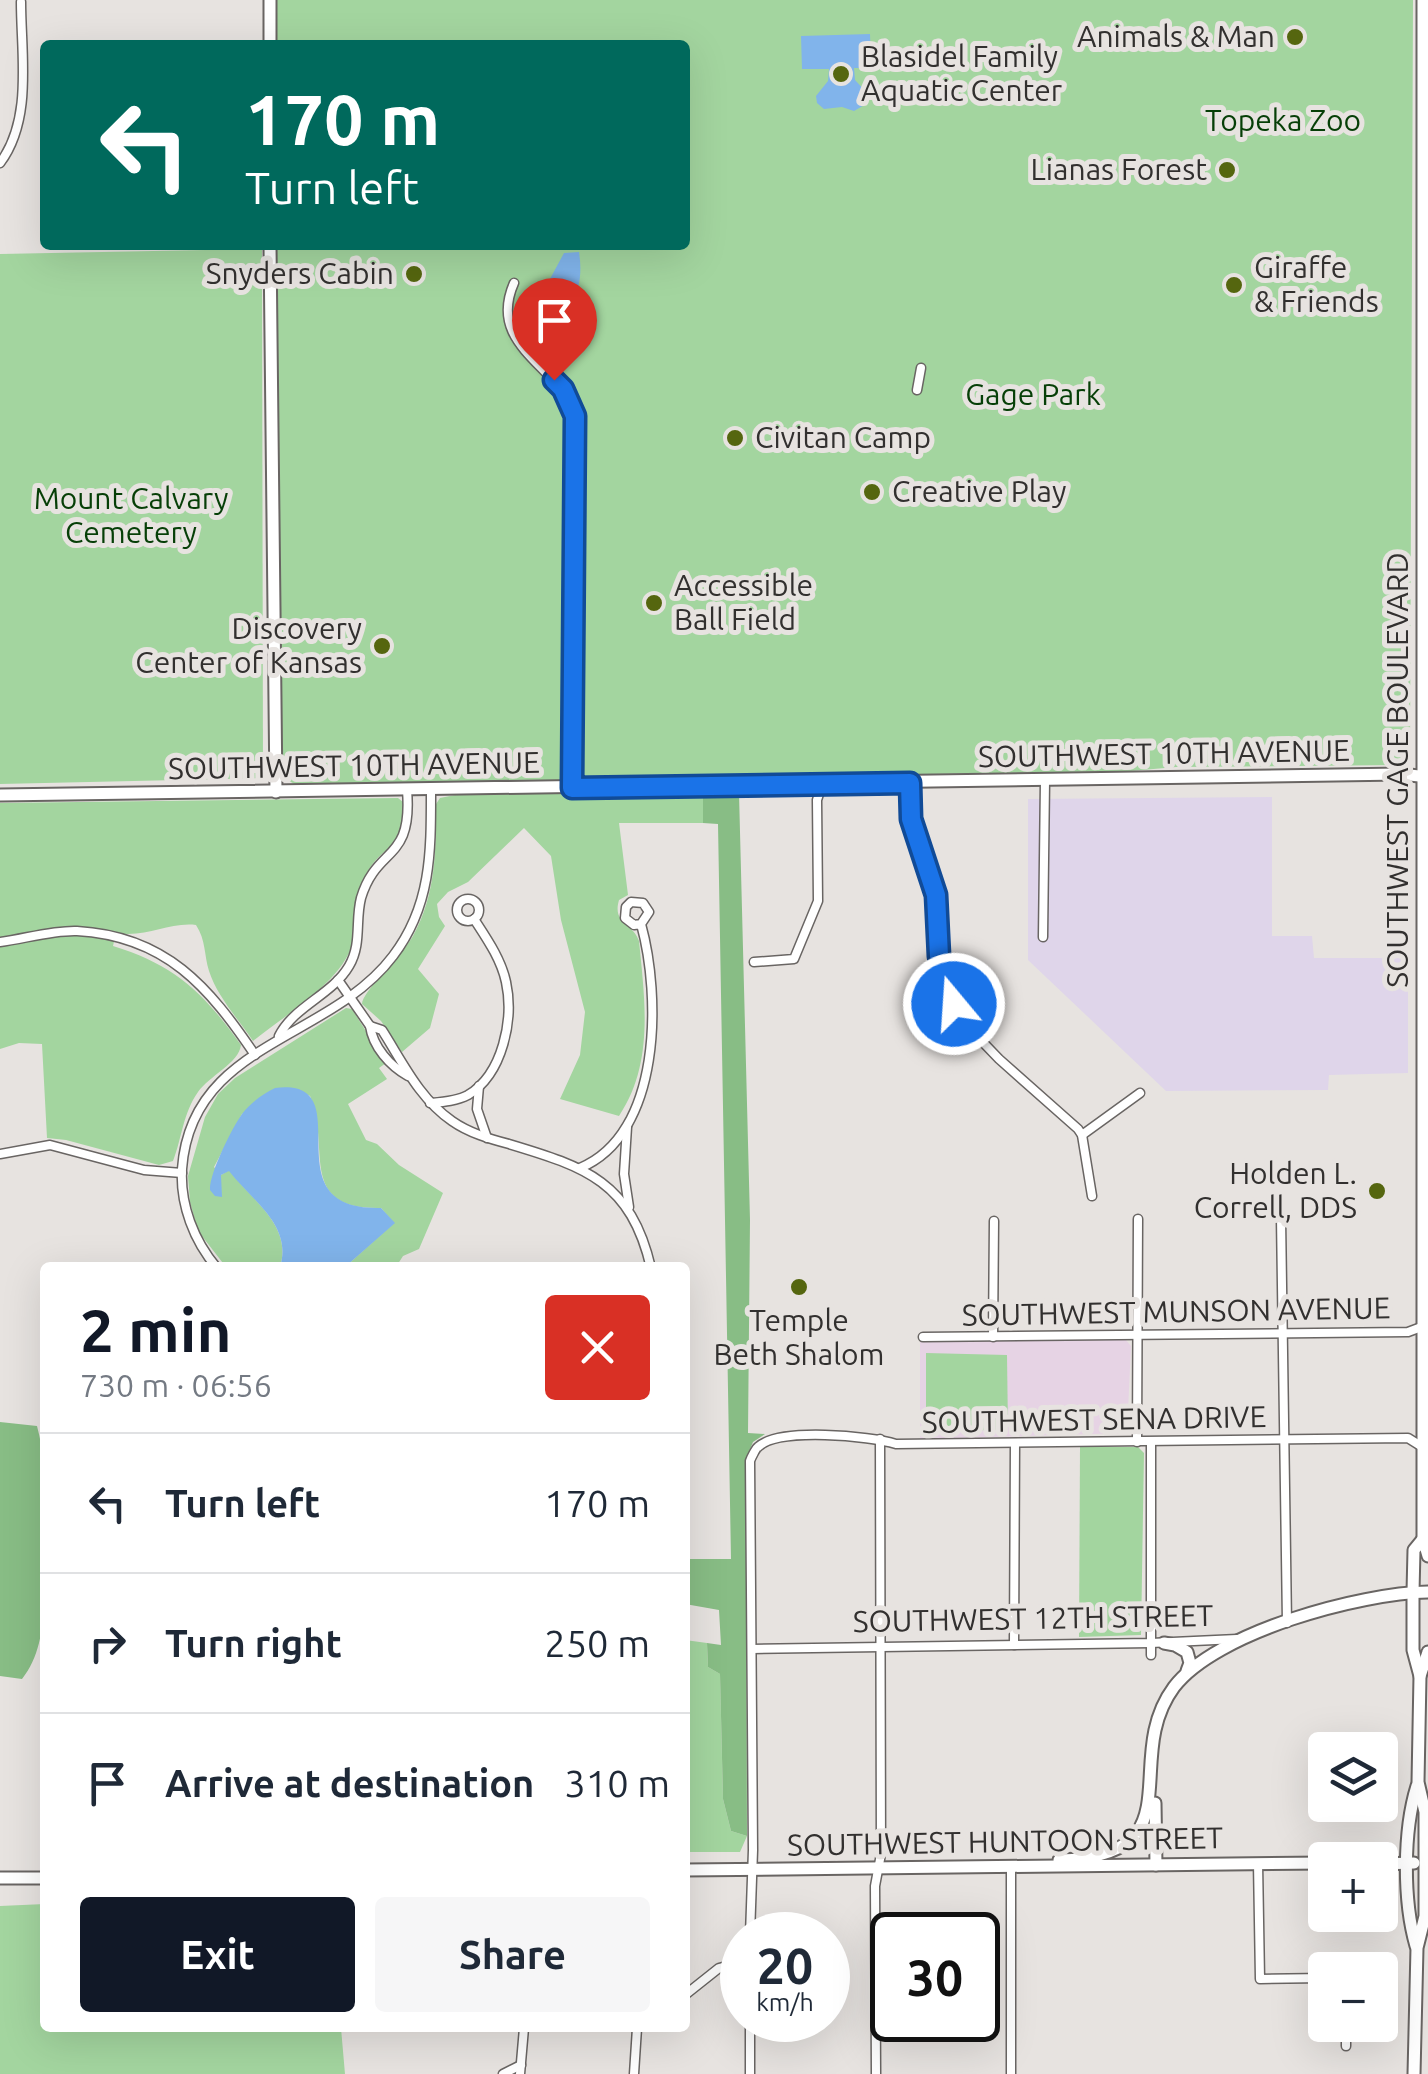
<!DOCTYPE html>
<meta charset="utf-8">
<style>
:root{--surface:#fff;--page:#f6f6f7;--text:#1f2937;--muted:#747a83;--line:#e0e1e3;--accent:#111827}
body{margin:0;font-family:Ubuntu,sans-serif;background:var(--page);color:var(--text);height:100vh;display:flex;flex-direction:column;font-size:38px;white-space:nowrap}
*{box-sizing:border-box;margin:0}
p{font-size:32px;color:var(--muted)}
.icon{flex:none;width:55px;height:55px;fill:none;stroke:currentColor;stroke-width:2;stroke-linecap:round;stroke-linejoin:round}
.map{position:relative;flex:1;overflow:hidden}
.drawer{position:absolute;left:40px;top:1262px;width:650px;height:770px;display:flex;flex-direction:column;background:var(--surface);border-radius:10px;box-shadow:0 10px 40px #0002}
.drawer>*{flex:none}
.top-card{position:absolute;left:40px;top:40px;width:650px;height:210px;border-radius:10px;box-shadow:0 10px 40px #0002;background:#00695c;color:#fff;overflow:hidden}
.controls{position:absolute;left:1308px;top:1732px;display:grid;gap:20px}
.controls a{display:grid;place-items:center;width:90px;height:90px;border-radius:10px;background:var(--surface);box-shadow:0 10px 40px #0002;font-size:50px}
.speed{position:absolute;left:720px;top:1912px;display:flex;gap:20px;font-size:50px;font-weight:700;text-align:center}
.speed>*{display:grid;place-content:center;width:130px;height:130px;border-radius:50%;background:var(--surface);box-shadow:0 10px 40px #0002;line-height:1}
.speed small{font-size:25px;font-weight:400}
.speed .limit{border:5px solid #111;border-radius:15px;background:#fff;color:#111}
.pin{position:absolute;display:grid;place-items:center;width:85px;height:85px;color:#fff;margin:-102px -42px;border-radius:50% 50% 50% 0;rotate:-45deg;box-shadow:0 0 10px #0007}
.pin .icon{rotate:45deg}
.me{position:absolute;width:110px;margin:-55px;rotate:342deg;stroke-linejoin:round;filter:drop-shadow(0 0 8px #0008)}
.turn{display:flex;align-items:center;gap:35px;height:210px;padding:0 40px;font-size:45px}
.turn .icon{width:130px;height:130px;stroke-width:2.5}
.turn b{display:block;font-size:70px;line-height:85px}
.round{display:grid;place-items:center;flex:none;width:105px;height:105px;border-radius:10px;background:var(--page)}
.head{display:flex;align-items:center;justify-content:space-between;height:170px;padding:0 40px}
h1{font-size:60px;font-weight:700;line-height:75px;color:var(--accent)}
.cta{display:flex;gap:20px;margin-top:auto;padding:20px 40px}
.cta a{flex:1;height:115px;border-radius:10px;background:var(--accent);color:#fff;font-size:40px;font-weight:700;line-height:115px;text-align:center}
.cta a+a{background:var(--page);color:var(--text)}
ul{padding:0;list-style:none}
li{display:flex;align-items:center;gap:30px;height:140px;padding:0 40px;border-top:2px solid var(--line)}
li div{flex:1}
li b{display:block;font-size:38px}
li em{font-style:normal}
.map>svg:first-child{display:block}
</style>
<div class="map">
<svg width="1428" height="2074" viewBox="0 0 1428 2074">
<rect width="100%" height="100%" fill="#e7e3e0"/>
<!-- commercial -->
<path fill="#dfd5ea" d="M 1272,797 L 1272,936 L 1312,936 L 1314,958 L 1408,958 L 1408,1073 L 1329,1075 L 1328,1090 L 1166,1091 L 1028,960 L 1028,799 Z"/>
<!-- education -->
<path fill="#e6d3e4" d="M 1125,1339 L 1131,1346 L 1127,1433 L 920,1439 L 920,1341 Z"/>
<!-- green -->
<g fill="#a3d59f">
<path d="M 275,0 L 1413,0 L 1410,757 L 1399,765 L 1176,767 L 1131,771 L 733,777 L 698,781 L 299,786 C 287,781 283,776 280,763 L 276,245 L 685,245 L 685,45 L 275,45 Z"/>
<path d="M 262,249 L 263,778 L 0,784 L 0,254 Z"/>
<path d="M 719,793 L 703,798 L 703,823 L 619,823 L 628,895 L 619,900 C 612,924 633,923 639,941 C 645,1001 654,1064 619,1116 L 560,1099 L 580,1055 L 585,1012 L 561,920 L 551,856 L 524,828 L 468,882 L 448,892 L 437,904 L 439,917 L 445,926 L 418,969 L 439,994 L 430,1028 L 402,1052 L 381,1021 L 362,1004 C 362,992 403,954 413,936 C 436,894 436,851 436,804 L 440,798 L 460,794 Z"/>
<path d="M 398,798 L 403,802 C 405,856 385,839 366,875 C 353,900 359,920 353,943 C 341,983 285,1015 253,1041 C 238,1019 217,996 209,971 C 204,955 206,940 196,925 C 168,922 147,938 116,933 L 113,946 C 175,965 204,993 241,1045 C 239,1063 209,1076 198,1092 C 183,1113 182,1138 173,1161 L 159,1165 L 66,1140 L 47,1138 L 42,1044 L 19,1043 L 0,1049 L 0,803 Z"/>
<path d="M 346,1008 L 352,1009 L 386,1063 L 379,1068 L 387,1079 L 348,1104 L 366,1140 L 377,1144 L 399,1165 L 443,1193 L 419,1249 L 403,1256 L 396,1267 L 345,1267 L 394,1223 L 381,1208 C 295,1210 332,1146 310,1096 L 292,1088 L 242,1114 L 214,1167 L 221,1175 L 229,1170 C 251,1200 293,1225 280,1267 L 226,1267 L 198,1231 L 190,1202 L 188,1176 L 205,1117 L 218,1094 L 235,1078 Z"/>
<path d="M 926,1353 L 1007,1355 L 1008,1430 L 926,1431 Z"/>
<path d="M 1080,1447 L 1138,1447 L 1144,1453 L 1141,1635 L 1079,1637 Z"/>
<path d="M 685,1640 L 707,1643 L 708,1667 L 720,1674 L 723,1799 L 731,1831 L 747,1836 L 740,1852 L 685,1852 Z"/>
<path d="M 45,1904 L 45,2028 L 341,2028 L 345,2074 L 0,2074 L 0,1906 Z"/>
</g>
<!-- forest -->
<g fill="#88bd85">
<path d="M 719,793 L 739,793 L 750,1220 L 748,1433 L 765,1434 L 753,1442 L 746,1459 L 747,1836 L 731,1831 L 723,1799 L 720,1674 L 708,1667 L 707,1643 L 721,1645 L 719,1610 L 685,1604 L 685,1559 L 731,1559 L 718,824 L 703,823 L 703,798 Z"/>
<path d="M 0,1422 L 37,1426 C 46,1460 47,1493 45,1528 C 44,1540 39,1555 41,1567 C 46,1600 46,1650 22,1679 L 0,1676 Z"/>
</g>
<!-- water -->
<g fill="#81b4eb">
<path d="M 870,34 L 871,68 L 854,68 L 855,80 L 868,94 L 866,104 L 854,111 L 842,107 L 824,109 L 817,103 L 816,96 L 828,81 L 829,69 L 802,69 L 801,36 Z"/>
<path d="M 579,252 C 584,284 576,314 541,320 L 537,303 L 564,253 Z"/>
<path d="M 275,1088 C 366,1077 265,1211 381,1208 L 395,1223 L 345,1267 L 280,1267 C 293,1225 251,1200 229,1171 L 221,1175 L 222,1197 L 215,1196 L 210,1190 C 209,1174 232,1128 242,1114 C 250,1103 263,1094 275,1088 Z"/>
</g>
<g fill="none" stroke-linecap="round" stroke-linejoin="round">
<!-- street casing -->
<g stroke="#696563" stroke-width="11">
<g id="street">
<path d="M 0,163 C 33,119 21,54 21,2"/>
<path d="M 514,283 C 486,347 560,365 575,416 L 572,788"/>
<path d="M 917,390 L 921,368"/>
<path d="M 910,783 L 911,819 L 935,895 L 939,956 L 955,1004 L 974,1033 L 999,1059 L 1078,1129 L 1082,1135 L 1092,1196"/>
<circle cx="468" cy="910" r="11"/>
<path d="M 1043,937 L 1045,781"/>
<path d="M 0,942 C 24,939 53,930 77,931 C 166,936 209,987 255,1055"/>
<path d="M 754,962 L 794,959 L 818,901 L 817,800 L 822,785"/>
<path d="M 338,980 L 370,1026 L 382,1030 C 403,1063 419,1098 452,1121 C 469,1133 490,1139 509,1144 C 586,1167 631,1182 651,1268"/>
<path d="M 370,1026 C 373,1047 390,1066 408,1076"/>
<path d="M 279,1036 C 294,1006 332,995 349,966 C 362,944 355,921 361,898 C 377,845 413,863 407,790"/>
<path d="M 479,1086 L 477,1109 L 487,1138"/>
<path d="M 430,1103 C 442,1102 457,1101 468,1095 C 503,1074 514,1019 506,982 C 501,959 487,939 474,919"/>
<path d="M 627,1127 L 624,1174 L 629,1207"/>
<path d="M 1082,1135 L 1140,1093"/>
<path d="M 0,1154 L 50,1145 L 144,1170 L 182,1173"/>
<path d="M 580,1168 C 662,1134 661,996 641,924 L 649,912 L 643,903 L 631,902 L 626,907 L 625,918 L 634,925 L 641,924"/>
<path d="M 1281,1218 L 1287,1623"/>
<path d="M 217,1268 C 194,1241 180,1205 182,1169 C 191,1042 329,1041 393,956 C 432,905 431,850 431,789"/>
<path d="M 923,1337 L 1408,1332 L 1424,1326"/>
<path d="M 993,1337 L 994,1221"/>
<path d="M 1137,1442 L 1138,1219"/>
<path d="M 1014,1645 L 1015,1443"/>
<path d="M 752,1649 L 1151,1643 L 1237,1639"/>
<path d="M 1151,1655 L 1151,1442"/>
<path d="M 1258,1863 L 1260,1979 L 1325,1978"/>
<path d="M 750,1935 L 753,1850 L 750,1461 C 751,1458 756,1448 758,1447 C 779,1427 870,1436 896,1444 L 1408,1438 L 1424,1448"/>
<path d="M 685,1995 L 719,1968 L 742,1962"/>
<path d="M 750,2020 L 750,2074"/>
<path d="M 1346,2025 L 1346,2046"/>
<path d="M 503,2074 L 521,2065"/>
<path d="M 520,2074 L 524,2028"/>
<path d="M 634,2074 L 637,2028"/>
<path d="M 876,2074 L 875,1886 L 881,1854 L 880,1439"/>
<path d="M 1011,2074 L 1011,1868"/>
</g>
</g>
<!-- secondary casing -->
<g stroke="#696563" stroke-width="15">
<g id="secondary">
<path d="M 270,0 L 270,45"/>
<path d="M 1423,0 L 1423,1539 L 1428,1556"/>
<path d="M 270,245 L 276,792"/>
<path d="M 0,795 L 1401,774 L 1428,777"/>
<path d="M 1164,1643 L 1175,1645 L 1187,1652 L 1190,1663 L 1187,1671"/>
<path d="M 1420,1676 L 1428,1652"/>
<path d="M 1155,1803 L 1156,1865"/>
<path d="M 1059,1860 C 1199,1856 1119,1761 1174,1687 C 1216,1632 1360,1593 1428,1592"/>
<path d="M 1380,1864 L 1414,1863"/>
<path d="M 685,1870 L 1325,1863"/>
<path d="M 0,1878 L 45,1878"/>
<path d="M 1416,1946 C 1403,1901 1403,1831 1417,1786"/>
<path d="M 1414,2074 L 1417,1948 L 1425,1916 L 1425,1812 L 1418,1782 L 1420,1676 L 1413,1650 L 1413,1592 L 1414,1550 L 1423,1539"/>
</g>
</g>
<!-- street -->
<use href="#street" stroke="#fff" stroke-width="8"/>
<!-- secondary -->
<use href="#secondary" stroke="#fff" stroke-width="11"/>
</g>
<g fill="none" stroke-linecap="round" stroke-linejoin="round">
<!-- route casing -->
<g stroke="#114b97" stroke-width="25">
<path id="route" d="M 554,380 L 563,389 L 575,416 L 572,788 L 910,783 L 911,819 L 936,895 L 939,956 L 954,1004"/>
</g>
<!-- route -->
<use href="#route" stroke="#1a73e8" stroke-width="18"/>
</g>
<!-- markers -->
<g fill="#55660f" stroke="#e7e3e0" stroke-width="4">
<circle cx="1295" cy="37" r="10"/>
<circle cx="841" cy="74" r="10"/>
<circle cx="1227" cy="170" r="10"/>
<circle cx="414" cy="274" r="10"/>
<circle cx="1234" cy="285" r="10"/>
<circle cx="735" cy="438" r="10"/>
<circle cx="872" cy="492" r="10"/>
<circle cx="654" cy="603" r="10"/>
<circle cx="382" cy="646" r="10"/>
<circle cx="1377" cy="1191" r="10"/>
<circle cx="799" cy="1287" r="10"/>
</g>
<g text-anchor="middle" stroke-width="10" stroke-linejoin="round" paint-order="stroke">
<!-- poi labels -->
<g font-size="30" fill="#32302f" stroke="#e7e3e0" text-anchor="end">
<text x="1275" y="47">Animals &amp; Man</text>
<text x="861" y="67" text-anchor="start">Blasidel Family<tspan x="861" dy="34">Aquatic Center</tspan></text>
<text x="1207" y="180">Lianas Forest</text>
<text x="1254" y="278" text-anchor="start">Giraffe<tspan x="1254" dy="34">&amp; Friends</tspan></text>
<text x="394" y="284">Snyders Cabin</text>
<text x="755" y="448" text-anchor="start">Civitan Camp</text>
<text x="892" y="502" text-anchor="start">Creative Play</text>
<text x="674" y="596" text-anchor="start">Accessible<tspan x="674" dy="34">Ball Field</tspan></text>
<text x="362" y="639">Discovery<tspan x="362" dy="34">Center of Kansas</tspan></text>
<text x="1357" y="1184">Holden L.<tspan x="1357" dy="34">Correll, DDS</tspan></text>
<text x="799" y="1331" text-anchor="middle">Temple<tspan x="799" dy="34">Beth Shalom</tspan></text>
</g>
<!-- park labels -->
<g font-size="30" fill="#063f07" stroke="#e7e3e0">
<text x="1283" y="131">Topeka Zoo</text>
<text x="1033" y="405">Gage Park</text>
<text x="131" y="509">Mount Calvary<tspan x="131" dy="34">Cemetery</tspan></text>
</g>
<!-- street labels -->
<g font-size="30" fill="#32302f" stroke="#e7e3e0">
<text transform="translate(1164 754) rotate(-1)" y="10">SOUTHWEST 10TH AVENUE</text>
<text transform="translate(354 766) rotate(-1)" y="10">SOUTHWEST 10TH AVENUE</text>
<text transform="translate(1398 770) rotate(-90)" y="10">SOUTHWEST GAGE BOULEVARD</text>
<text transform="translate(1176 1312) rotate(-1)" y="10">SOUTHWEST MUNSON AVENUE</text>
<text transform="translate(1094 1420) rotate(-1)" y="10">SOUTHWEST SENA DRIVE</text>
<text transform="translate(1033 1619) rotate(-1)" y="10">SOUTHWEST 12TH STREET</text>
<text transform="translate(1005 1842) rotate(-1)" y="10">SOUTHWEST HUNTOON STREET</text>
</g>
</g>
</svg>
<div class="controls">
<a><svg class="icon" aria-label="layers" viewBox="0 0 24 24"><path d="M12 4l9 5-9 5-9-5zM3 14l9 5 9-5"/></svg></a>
<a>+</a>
<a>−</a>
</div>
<div class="speed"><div>20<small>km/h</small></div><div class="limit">30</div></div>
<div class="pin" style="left:554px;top:380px;background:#d93025"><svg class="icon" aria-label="arrive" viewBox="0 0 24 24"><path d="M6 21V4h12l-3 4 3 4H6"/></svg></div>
<svg class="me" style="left:954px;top:1004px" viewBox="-20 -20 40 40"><circle r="17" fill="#1a73e8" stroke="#fff" stroke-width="3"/><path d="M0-11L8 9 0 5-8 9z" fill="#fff"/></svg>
<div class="top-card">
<div class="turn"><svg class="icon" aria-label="left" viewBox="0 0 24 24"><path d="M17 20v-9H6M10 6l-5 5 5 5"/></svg><div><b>170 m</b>Turn left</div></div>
</div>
<section class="drawer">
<div class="head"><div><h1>2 min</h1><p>730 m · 06:56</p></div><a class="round" style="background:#d93025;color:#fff"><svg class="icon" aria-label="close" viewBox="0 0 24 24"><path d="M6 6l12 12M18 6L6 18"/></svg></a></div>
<ul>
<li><svg class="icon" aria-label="left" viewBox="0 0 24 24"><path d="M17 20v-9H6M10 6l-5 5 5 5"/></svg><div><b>Turn left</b></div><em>170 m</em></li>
<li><svg class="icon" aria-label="right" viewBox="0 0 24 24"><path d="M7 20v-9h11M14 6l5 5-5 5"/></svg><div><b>Turn right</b></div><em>250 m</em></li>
<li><svg class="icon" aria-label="arrive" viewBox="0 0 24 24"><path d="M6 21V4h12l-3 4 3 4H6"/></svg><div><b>Arrive at destination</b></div><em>310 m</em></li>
</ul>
<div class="cta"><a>Exit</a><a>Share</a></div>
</section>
</div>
